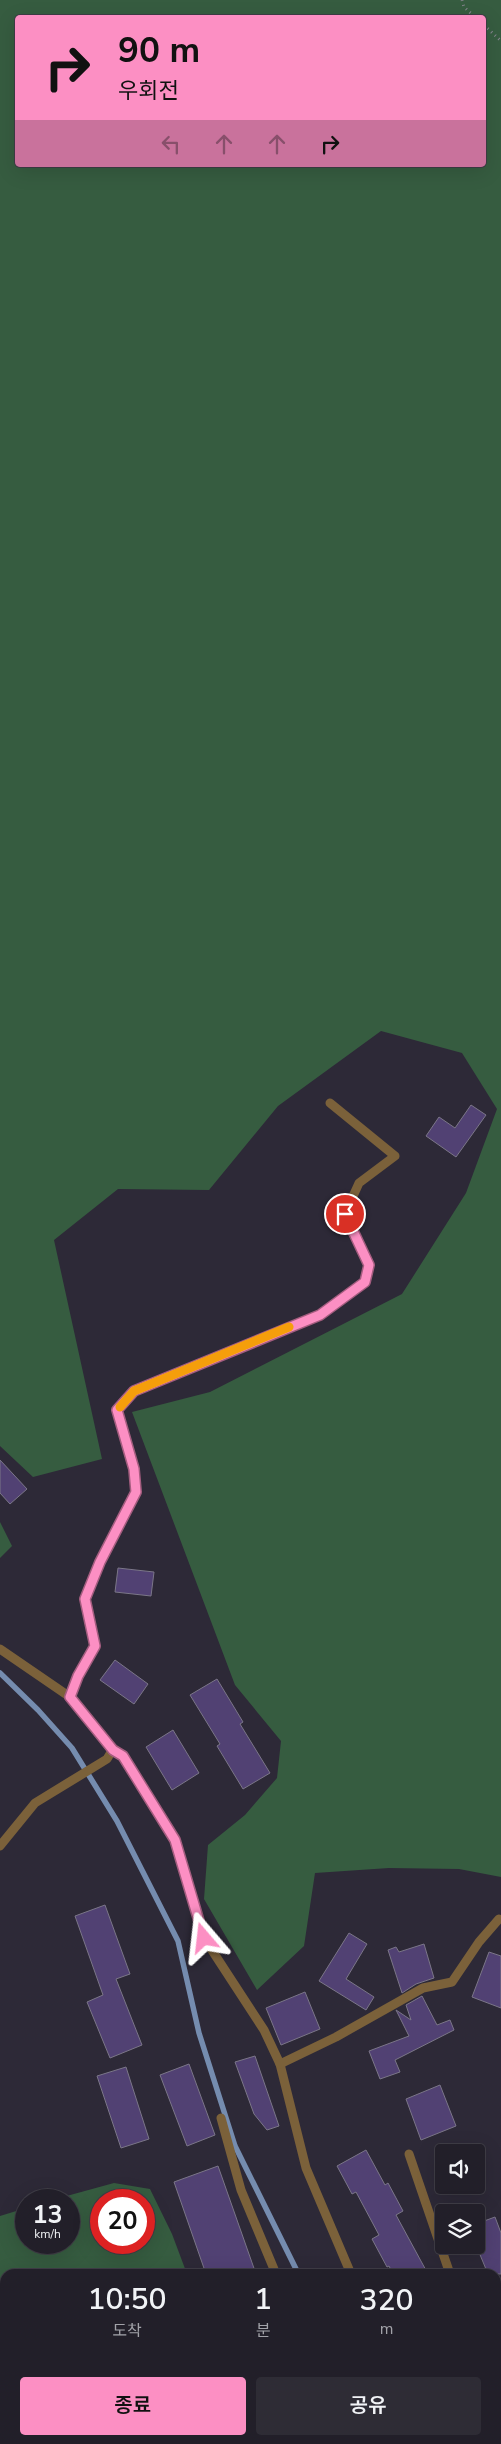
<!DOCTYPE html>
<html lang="ko">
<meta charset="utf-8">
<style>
:root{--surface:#221f29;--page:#2e2c35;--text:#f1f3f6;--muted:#a2a2a8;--line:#3f3d46;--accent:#fc8fc3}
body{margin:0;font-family:"Nunito Sans","Noto Sans KR",sans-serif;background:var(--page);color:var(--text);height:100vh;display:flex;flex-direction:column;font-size:19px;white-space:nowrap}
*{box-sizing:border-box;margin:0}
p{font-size:16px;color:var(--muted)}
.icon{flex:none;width:28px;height:28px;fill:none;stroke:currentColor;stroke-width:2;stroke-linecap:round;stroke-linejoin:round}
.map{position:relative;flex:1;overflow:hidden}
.sheet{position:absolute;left:0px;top:2269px;width:501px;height:176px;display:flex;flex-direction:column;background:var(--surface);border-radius:15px 15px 0 0;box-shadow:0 5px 20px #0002,0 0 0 1px var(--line)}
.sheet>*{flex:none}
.top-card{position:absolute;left:15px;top:15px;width:471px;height:152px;border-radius:5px;box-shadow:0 5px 20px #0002,0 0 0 1px var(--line);background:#fc8fc3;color:#111;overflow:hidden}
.tools{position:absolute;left:435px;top:2144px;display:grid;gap:10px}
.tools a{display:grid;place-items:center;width:50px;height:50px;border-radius:5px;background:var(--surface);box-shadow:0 5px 20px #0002,0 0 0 1px var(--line);font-size:25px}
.speed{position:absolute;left:15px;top:2189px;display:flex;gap:10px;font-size:25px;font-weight:700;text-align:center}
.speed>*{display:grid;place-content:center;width:65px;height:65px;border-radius:50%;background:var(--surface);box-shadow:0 5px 20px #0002,0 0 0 1px var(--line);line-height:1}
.speed small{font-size:12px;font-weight:400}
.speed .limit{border:8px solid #d22;background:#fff;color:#111}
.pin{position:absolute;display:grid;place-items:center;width:42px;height:42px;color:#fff;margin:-21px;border:2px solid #fff;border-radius:50%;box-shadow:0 1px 5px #0007}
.me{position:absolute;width:55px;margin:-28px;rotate:343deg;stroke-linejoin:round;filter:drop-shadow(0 0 4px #0008)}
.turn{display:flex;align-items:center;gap:18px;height:105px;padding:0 20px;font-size:22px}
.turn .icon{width:65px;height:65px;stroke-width:2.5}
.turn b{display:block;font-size:35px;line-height:42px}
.lanes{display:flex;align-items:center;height:48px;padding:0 20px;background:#0003;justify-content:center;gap:25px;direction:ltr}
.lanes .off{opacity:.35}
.eta{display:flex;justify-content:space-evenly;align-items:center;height:85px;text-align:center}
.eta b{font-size:30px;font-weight:600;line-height:35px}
.primary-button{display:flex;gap:10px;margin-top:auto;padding:10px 20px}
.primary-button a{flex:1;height:58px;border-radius:5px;background:var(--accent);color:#111;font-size:20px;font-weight:600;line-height:58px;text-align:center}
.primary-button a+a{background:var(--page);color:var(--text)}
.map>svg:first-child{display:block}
</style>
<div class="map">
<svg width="501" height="2444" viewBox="0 0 501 2444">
<rect width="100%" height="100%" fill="#2d2937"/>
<!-- green -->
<g fill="#365c40" fill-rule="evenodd">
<path d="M 0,0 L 501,0 L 501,1877 L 459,1869 L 389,1868 L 315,1873 L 304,1946 L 257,1990 L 204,1899 L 208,1845 L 245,1815 L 277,1778 L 281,1741 L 235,1685 L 132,1412 L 210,1392 L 402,1294 L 466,1193 L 497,1109 L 462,1053 L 381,1031 L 278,1106 L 209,1190 L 118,1189 L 54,1240 L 102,1459 L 33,1477 L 0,1446 ZM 18,18 L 484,18 L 484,165 L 18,165 Z"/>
<path d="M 0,1522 L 12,1546 L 0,1558 Z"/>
<path d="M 114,2183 L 150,2189 L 172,2234 L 187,2274 L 5,2274 L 5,2440 L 195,2440 L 194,2444 L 0,2444 L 0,2216 L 26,2208 L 26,2242 L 69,2242 L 69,2200 L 52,2200 ZM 101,2200 L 144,2200 L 144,2242 L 101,2242 Z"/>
</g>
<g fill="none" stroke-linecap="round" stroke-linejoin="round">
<!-- stream -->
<g stroke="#758caf" stroke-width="5.5">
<path d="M 0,1673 L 38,1710 L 72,1748 L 117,1821 L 178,1941 L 199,2033 L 235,2146 L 296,2269"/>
<path d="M 418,2440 L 421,2444"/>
</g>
</g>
<!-- building -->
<g fill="#514173" stroke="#7b7688">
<path d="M 471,1105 L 486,1115 L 456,1157 L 426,1136 L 439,1117 L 455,1128 Z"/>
<path d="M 0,1460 L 27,1489 L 10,1504 L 0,1493 Z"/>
<path d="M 118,1568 L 154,1572 L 151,1596 L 115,1592 Z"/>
<path d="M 115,1660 L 148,1684 L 134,1704 L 100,1680 Z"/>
<path d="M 217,1679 L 243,1722 L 240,1724 L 270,1773 L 243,1789 L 217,1746 L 220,1744 L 190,1695 Z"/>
<path d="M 173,1730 L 199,1773 L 172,1790 L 146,1747 Z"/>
<path d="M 105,1905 L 130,1974 L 116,1979 L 142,2045 L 110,2058 L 87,2002 L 103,1995 L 75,1916 Z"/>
<path d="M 349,1933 L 367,1944 L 346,1979 L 374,1997 L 366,2010 L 319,1981 Z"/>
<path d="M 424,1944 L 434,1978 L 416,1984 L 402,1993 L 388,1950 L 396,1947 L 399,1952 Z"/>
<path d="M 489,1952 L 501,1956 L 501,2008 L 472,1997 Z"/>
<path d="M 305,1992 L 320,2029 L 281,2045 L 266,2008 Z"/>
<path d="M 422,1996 L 437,2025 L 450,2020 L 454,2030 L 395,2060 L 400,2072 L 380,2079 L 369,2051 L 409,2036 L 396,2010 L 411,2020 L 406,2005 Z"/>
<path d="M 255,2056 L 279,2126 L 267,2130 L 254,2114 L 235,2062 Z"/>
<path d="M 189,2064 L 215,2135 L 187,2146 L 160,2075 Z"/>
<path d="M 126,2067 L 149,2139 L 121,2148 L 97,2076 Z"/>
<path d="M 440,2085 L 456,2126 L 421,2140 L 406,2099 Z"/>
<path d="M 366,2150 L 385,2185 L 388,2183 L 403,2211 L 396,2215 L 428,2274 L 393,2274 L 389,2266 L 387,2267 L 372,2239 L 379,2235 L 356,2192 L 352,2194 L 337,2166 Z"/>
<path d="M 218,2166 L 256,2274 L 206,2274 L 174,2182 Z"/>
<path d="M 495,2217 L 501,2233 L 501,2274 L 488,2274 L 476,2245 L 476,2224 Z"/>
</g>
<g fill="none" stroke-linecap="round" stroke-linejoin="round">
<!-- path -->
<g stroke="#87848f" stroke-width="3" stroke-dasharray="1 4" stroke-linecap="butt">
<path d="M 462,0 L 464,7 L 476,18"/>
<path d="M 484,25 L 501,41"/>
</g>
<!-- lane -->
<g stroke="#7b613a" stroke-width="9">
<path d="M 0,1649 L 70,1697 L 113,1749 L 123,1756 L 175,1840 L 204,1938 L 264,2030 L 280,2064 L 306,2168 L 351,2274"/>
<path d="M 70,1697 L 78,1676 L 95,1646 L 85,1599 L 100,1561 L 136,1492 L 134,1469 L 117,1410 L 134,1391 L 320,1315 L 365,1282 L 369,1265 L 345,1214 L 359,1183 L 395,1156 L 330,1103"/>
<path d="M 0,1846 L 35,1803 L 107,1759 L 113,1749"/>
<path d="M 280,2064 L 336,2037 L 423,1988 L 452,1982 L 479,1942 L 499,1919"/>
<path d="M 221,2118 L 241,2190 L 276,2274"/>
<path d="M 409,2154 L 450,2274"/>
<path d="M 496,2351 L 501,2358"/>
<path d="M 448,2440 L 450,2444"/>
</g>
</g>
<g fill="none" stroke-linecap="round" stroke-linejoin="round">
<!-- route casing -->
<g stroke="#a45d7f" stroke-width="12">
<path id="route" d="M 204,1938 L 175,1840 L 123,1756 L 113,1750 L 70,1697 L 78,1676 L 95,1646 L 85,1599 L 100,1562 L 136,1492 L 134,1469 L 117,1410 L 134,1391 L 320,1315 L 365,1282 L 369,1265 L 345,1214"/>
</g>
<!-- route -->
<use href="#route" stroke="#fc8fc3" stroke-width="9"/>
<!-- slow -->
<path stroke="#f59e0b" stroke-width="9" d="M 120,1407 L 134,1391 L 289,1327"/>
</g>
</svg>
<div class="tools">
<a><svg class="icon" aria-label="sound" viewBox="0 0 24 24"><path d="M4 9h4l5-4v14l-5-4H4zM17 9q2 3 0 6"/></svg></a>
<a><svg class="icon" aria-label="layers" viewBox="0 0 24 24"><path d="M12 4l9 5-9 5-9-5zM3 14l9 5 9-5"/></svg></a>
</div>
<div class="speed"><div>13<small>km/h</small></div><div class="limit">20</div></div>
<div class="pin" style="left:345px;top:1214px;background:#d93025"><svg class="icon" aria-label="arrive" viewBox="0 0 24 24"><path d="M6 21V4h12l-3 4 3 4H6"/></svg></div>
<svg class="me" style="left:204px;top:1938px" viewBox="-20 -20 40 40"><path d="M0-17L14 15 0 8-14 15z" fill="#fc8fc3" stroke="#fff" stroke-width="4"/></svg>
<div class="top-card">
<div class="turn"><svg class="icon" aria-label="right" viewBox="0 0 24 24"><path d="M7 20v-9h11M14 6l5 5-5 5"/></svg><div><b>90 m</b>우회전</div></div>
<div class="lanes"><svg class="icon off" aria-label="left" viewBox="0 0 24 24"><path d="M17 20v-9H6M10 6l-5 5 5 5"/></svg><svg class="icon off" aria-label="ahead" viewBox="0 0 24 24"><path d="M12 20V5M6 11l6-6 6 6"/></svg><svg class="icon off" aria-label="ahead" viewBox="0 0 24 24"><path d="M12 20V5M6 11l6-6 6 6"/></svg><svg class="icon" aria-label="right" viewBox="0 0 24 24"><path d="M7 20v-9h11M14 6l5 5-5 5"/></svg></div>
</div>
<section class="sheet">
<div class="eta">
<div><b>10:50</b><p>도착</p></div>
<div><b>1</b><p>분</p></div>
<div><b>320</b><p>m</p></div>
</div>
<div class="primary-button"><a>종료</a><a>공유</a></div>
</section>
</div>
